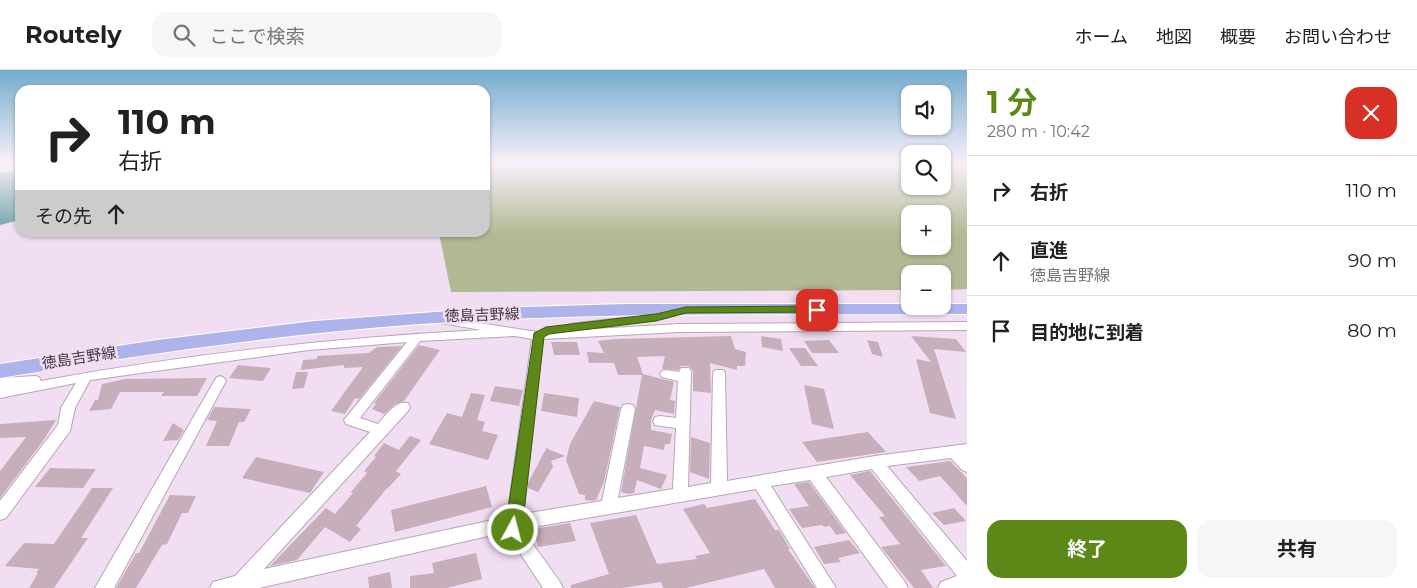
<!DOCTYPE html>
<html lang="ja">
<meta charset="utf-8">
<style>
:root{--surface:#fff;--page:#f6f6f6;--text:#202124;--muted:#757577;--line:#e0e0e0;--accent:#5c8817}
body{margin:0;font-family:Montserrat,"Noto Sans JP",sans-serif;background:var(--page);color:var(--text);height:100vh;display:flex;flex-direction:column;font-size:19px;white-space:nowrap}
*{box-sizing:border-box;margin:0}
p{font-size:16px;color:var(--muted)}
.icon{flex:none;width:28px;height:28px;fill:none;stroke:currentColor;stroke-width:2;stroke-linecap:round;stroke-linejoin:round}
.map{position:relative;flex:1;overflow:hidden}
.sheet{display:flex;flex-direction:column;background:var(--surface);width:450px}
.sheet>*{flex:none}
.banner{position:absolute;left:15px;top:15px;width:475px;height:152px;border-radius:15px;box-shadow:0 1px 4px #0004;background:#fff;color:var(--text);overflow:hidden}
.tools{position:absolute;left:901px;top:15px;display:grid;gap:10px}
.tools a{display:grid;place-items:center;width:50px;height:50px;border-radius:10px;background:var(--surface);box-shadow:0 1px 4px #0004;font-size:25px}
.pin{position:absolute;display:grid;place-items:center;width:42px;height:42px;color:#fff;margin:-21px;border-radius:10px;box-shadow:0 2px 8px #0006}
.me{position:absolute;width:55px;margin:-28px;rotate:7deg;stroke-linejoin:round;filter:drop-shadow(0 0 4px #0008)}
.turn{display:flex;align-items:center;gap:18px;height:105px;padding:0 20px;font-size:22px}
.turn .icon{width:65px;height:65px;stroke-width:2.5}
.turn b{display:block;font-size:35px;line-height:42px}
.then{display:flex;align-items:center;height:48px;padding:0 20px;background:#0003;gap:10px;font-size:19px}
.round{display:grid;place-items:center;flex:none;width:52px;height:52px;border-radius:15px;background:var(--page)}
.headline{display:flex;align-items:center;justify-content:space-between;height:85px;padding:0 20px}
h1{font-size:30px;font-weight:700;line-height:38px;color:var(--accent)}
.primary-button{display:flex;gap:10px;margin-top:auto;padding:10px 20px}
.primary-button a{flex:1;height:58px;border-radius:15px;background:var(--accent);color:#fff;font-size:20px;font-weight:700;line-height:58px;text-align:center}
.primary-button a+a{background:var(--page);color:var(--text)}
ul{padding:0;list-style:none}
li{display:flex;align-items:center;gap:15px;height:70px;padding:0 20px;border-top:1px solid var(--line)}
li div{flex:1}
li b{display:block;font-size:19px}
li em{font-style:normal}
header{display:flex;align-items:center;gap:30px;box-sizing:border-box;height:70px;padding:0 25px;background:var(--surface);border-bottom:1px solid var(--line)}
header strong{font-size:24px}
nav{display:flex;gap:28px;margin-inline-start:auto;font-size:18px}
.search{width:350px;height:45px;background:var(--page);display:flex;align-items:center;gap:12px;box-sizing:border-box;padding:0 18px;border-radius:15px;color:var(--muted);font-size:19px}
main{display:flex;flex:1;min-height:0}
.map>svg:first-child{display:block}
</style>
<header>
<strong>Routely</strong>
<div class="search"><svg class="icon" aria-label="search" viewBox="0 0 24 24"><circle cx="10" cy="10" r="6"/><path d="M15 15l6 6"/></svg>ここで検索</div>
<nav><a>ホーム</a><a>地図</a><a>概要</a><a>お問い合わせ</a></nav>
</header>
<main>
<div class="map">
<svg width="967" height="518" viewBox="0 0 967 518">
<rect width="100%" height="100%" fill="#f1def2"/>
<!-- green -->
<path fill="#b0b894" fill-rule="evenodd" d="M 485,93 L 910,93 L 910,116 L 942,116 L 943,93 L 967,93 L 967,219 L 943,220 L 942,204 L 910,204 L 910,220 L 451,222 L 439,163 L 485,162 ZM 910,144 L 942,144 L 942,176 L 910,176 Z"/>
<!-- water -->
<path fill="#659fa8" d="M 20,100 L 20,150 L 0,155 L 0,103 Z"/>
<!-- building -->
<g fill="#c7aebb">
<path d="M 731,266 L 735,279 L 746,282 L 745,296 L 737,296 L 737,300 L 710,293 L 711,323 L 693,321 L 693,301 L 689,296 L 681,296 L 678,300 L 662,299 L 665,286 L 637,287 L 643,304 L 674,312 L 670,330 L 675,331 L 674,344 L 655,340 L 651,350 L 651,360 L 672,364 L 670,374 L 665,374 L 664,380 L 644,376 L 640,398 L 667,405 L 661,419 L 637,410 L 634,423 L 628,424 L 621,422 L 642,305 L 618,305 L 614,293 L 589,293 L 587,282 L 604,283 L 598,271 L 616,269 Z"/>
<path d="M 761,266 L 781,269 L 783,281 L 762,277 Z"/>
<path d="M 911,266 L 956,269 L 966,282 L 934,279 L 956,349 L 930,343 L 916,289 L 931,292 Z"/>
<path d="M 829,270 L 839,283 L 812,283 L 804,271 Z"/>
<path d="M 867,270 L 878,272 L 883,287 L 872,284 Z"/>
<path d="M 551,272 L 577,272 L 580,285 L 554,285 Z"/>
<path d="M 419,275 L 440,280 L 404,331 L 394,335 L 384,344 L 372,339 L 376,334 L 374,333 Z"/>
<path d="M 402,276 L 359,329 L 355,328 L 345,344 L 331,341 L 363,297 L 344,298 L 344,295 L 301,300 L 303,290 L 317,289 L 317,286 L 369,283 L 377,277 Z"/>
<path d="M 789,278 L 805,278 L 818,296 L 801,296 Z"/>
<path d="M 238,295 L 271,298 L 263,311 L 229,308 Z"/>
<path d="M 296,302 L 308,302 L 304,318 L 292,319 Z"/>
<path d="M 207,308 L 197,326 L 161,326 L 164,322 L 120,322 L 111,339 L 89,341 L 95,330 L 98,330 L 102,314 L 125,309 Z"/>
<path d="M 804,315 L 824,319 L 834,359 L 812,354 Z"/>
<path d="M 495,316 L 523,320 L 519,336 L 490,331 Z"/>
<path d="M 471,323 L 485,325 L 477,350 L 485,352 L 482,361 L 498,365 L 488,390 L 429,374 L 447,343 L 462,347 Z"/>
<path d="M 544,323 L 579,328 L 577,347 L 541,341 Z"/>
<path d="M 594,331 L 620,337 L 604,412 L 596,430 L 592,431 L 585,430 L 585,425 L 579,424 L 566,390 L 570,374 Z"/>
<path d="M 214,337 L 251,339 L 244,352 L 239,352 L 229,376 L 206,376 L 217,351 L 207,350 Z"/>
<path d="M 56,350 L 43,371 L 0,428 L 0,401 L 26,367 L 0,368 L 0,354 Z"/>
<path d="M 173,353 L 184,360 L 178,370 L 163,371 Z"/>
<path d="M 868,362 L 886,382 L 817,392 L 802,372 Z"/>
<path d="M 410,366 L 421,370 L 396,401 L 401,404 L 387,419 L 387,418 L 356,456 L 361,459 L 350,472 L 325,457 L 297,490 L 270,496 L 326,438 L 335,444 L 353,423 L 351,422 L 367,403 L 364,401 L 376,387 L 374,386 L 384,373 L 399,380 Z"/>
<path d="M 691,367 L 710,373 L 709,409 L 690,402 Z"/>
<path d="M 547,377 L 548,379 L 565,386 L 551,391 L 553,397 L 538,422 L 528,418 L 528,413 Z"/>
<path d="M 256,387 L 324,402 L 310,423 L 242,408 Z"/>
<path d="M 950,391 L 967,408 L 967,436 L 940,406 L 919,411 L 906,397 Z"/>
<path d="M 50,398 L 96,399 L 83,418 L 35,417 Z"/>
<path d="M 870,401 L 946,496 L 921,500 L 933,518 L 914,518 L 881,477 L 900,474 L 879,447 L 885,446 L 850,405 Z"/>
<path d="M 809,412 L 846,463 L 836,465 L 830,456 L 824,457 L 822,455 L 802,458 L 789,439 L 809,436 L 794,414 Z"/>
<path d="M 486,416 L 492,437 L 395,462 L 391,440 Z"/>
<path d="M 92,418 L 113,418 L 81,468 L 88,468 L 54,518 L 29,518 L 38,503 L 36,503 L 39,499 L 5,496 L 24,473 L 54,474 Z"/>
<path d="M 170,425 L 196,426 L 188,443 L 182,443 L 167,474 L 162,475 L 136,518 L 116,518 L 136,483 L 139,483 Z"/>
<path d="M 755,429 L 775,460 L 779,460 L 790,479 L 788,479 L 815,518 L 775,518 L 764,499 L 686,518 L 663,518 L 661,512 L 622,518 L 571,518 L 571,515 L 609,504 L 590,453 L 636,445 L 657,494 L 697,489 L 695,486 L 710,483 L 683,439 L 704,434 L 707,438 Z"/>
<path d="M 954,438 L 966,451 L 944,455 L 932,443 Z"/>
<path d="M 570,453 L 576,471 L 538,477 L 534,459 Z"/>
<path d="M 849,470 L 860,483 L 838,488 L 841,492 L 824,494 L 814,477 Z"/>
<path d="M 476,483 L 482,509 L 447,518 L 410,518 L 410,506 L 434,503 L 432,493 Z"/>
<path d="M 390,502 L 392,518 L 369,518 L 368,507 Z"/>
</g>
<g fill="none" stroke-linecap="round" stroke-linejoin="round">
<!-- minor casing -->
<g stroke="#b7a5b8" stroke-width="2">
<g id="minor">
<path d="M 681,238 L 685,239 L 686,241 L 685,243 L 656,250 L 577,260 L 679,254 L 967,252 L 967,260 L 679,262 L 543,269 L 523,444 L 602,431 L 621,339 L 623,335 L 628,334 L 633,335 L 635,339 L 618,428 L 673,419 L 676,358 L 655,355 L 653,351 L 655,347 L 660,346 L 676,348 L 678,311 L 662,307 L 660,304 L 662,301 L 666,300 L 679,302 L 681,298 L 689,298 L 691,301 L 688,417 L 711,413 L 713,303 L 715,300 L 723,300 L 725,303 L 727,411 L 875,386 L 967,374 L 967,402 L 962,400 L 951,388 L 887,396 L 967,491 L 967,518 L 938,518 L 941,512 L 957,506 L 872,399 L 826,407 L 905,512 L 908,518 L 888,518 L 810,410 L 771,416 L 836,518 L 817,518 L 756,419 L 522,459 L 560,512 L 563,518 L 543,518 L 506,462 L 259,518 L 210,518 L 213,512 L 235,506 L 370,362 L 346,354 L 344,350 L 407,272 L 309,280 L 90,310 L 75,338 L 70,361 L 6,448 L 0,450 L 0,431 L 58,355 L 61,338 L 76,313 L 0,328 L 0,318 L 7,317 L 0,318 L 0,308 L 35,306 L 39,307 L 41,311 C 187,284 333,268 481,260 L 436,252 L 434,250 L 436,248 L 440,247 L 538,262 L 572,260 L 567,257 L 569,254 L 656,244 ZM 515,266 L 532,269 L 507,447 L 264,499 L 408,341 L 410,337 L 408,333 C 396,330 385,346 378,354 L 360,348 L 420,271 Z"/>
<path d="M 220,306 L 224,308 L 226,311 L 114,518 L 95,518 L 216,308 Z"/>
</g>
</g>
<!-- primary casing -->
<g stroke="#fff" stroke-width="2">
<path id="primary" d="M 625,234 L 910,234 L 910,236 L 942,236 L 942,234 L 967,234 L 967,244 C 785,245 603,241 421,254 C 280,264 140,285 0,308 L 0,294 L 157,270 L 315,251 L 489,238 Z"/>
</g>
<!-- minor -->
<use href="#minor" fill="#fff" fill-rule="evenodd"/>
<!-- primary -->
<use href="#primary" fill="#aeb3eb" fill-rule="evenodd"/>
</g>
<!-- sky -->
<linearGradient id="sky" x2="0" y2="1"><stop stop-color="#73acce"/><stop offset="0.56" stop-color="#f9f0f9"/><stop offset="1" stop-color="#f9f0f9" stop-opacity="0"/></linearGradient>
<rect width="967" height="166" fill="url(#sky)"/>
<!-- route -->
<path fill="#5c8817" stroke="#3c580f" d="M 817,236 L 822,240 L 821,242 L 686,243 L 656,251 L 549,264 L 544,267 L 522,460 L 519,465 L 513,467 L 508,465 L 505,460 L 534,263 L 546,257 L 656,244 L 686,237 Z"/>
<g text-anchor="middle" stroke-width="5" stroke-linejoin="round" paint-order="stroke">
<!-- street labels -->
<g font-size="15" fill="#3f3840" stroke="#f1def2">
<text transform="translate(482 245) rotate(-2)" y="5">徳島吉野線</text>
<text transform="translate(79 288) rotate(-9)" y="5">徳島吉野線</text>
</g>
</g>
</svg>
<div class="tools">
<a><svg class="icon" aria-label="sound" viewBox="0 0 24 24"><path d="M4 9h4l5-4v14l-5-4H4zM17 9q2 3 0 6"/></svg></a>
<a><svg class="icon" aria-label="search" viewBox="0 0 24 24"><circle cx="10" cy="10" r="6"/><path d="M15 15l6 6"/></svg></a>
<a>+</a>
<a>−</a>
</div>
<div class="pin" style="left:817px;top:240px;background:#d93025"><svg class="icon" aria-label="arrive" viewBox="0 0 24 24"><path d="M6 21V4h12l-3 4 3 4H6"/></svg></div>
<svg class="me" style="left:513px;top:460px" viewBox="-20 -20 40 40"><circle r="17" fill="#5c8817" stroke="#fff" stroke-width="3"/><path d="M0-11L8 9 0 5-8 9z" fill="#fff"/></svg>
<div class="banner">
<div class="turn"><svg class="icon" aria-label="right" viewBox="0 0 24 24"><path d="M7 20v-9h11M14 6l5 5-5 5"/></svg><div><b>110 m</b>右折</div></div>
<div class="then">その先<svg class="icon" aria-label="ahead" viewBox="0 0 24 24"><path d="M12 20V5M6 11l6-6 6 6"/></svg></div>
</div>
</div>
<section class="sheet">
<div class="headline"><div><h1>1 分</h1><p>280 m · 10:42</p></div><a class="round" style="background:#d93025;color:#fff"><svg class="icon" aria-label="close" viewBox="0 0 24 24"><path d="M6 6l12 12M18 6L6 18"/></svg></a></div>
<ul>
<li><svg class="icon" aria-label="right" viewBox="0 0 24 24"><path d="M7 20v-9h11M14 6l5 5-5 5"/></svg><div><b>右折</b></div><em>110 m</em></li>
<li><svg class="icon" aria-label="ahead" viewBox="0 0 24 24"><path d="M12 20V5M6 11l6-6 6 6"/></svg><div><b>直進</b><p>徳島吉野線</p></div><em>90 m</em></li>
<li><svg class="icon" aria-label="arrive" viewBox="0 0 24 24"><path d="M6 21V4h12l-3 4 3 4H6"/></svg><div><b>目的地に到着</b></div><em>80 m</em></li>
</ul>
<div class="primary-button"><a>終了</a><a>共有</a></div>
</section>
</main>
